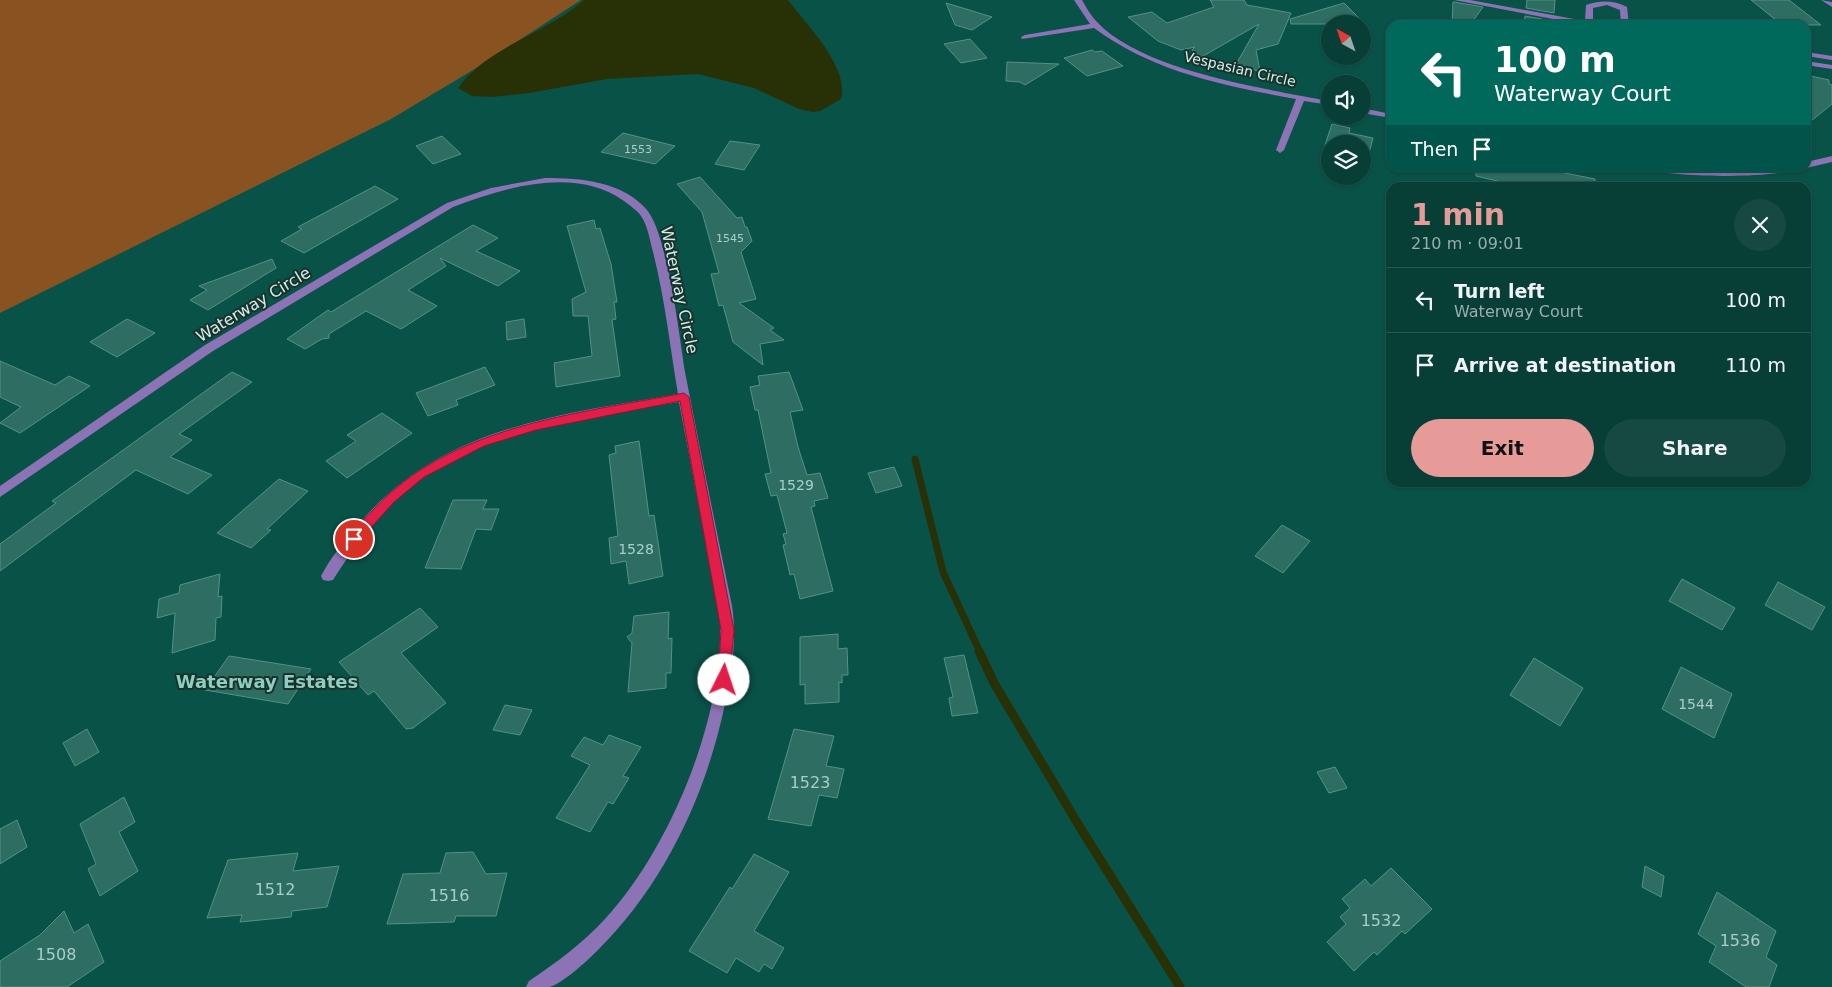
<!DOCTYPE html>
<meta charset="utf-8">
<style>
:root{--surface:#073e36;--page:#154942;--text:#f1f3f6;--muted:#98aead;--line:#285751;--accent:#e69b98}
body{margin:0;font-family:"DejaVu Sans",sans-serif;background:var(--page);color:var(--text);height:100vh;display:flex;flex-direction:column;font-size:19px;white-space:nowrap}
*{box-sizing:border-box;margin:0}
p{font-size:16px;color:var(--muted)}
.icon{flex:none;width:28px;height:28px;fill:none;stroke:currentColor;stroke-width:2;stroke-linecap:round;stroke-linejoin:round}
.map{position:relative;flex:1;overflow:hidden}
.panel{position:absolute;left:1386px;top:182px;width:425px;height:305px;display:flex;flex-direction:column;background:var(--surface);border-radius:15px;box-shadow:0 1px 4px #0004,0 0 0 1px var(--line)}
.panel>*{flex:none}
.guide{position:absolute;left:1386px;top:20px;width:425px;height:152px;border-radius:15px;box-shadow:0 1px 4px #0004,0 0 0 1px var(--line);background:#00695c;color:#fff;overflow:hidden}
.needle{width:32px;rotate:320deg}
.controls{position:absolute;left:1321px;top:15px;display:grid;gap:10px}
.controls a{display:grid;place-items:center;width:50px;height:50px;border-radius:50%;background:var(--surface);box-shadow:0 1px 4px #0004,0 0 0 1px var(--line);font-size:25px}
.pin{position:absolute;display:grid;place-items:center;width:42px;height:42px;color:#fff;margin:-21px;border:2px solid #fff;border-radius:50%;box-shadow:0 1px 5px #0007}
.me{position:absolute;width:55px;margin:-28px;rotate:4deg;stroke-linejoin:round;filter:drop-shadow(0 0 4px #0008)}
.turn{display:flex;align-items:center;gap:18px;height:105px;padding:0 25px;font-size:22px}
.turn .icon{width:65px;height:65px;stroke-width:2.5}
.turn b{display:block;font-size:35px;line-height:42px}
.then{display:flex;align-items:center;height:48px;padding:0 25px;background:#0003;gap:10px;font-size:19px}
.round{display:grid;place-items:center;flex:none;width:52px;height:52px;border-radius:26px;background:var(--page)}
.headline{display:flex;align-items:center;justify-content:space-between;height:85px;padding:0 25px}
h1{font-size:30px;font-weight:600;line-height:38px;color:var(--accent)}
.action{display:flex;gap:10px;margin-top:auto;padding:10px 25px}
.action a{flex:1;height:58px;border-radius:30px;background:var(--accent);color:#111;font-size:20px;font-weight:600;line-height:58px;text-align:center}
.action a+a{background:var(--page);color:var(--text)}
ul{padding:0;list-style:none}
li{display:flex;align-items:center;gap:15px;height:65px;padding:0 25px;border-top:1px solid var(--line)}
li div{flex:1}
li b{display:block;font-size:19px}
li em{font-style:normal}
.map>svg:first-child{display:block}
</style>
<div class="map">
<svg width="1832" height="987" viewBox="0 0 1832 987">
<rect width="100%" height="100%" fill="#095248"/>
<!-- green -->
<path fill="#885320" d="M 0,0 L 581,0 L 478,67 L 391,119 L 0,313 Z"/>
<!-- water -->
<path fill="#283105" d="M 584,0 L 788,0 C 806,24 850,68 841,99 L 820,111 L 813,112 L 799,109 L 754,88 L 698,74 L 607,79 L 529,93 L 491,97 L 472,96 L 458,88 C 487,47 547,33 584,0 Z"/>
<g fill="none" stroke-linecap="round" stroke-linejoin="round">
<!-- stream-far1 -->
<path stroke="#283105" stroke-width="7" d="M 915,459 L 943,572 L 980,652"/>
<!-- stream -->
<path stroke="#283105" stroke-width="9" d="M 979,651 L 994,683 L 1081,829 L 1180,987"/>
</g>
<!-- building -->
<g fill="#2d6d62" stroke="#539286">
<path d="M 1210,0 L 1244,0 L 1247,5 L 1291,13 L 1278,44 L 1256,50 L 1260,71 L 1235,66 L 1259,24 L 1198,59 L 1192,50 L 1195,47 L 1181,50 L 1158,41 L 1128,17 L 1152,12 L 1167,23 L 1214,7 Z"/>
<path d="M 1527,0 L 1555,0 L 1554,13 L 1526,8 Z"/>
<path d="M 1751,0 L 1789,0 L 1821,25 L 1782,25 Z"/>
<path d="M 1453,2 L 1454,2 L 1483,7 L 1470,25 L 1452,25 Z"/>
<path d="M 946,3 L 966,9 L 992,17 L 972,30 L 955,25 Z"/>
<path d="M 1344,3 L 1360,19 L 1343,24 L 1291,24 L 1290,19 Z"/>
<path d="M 1525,16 L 1553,21 L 1553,25 L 1524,25 Z"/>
<path d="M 970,39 L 987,58 L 961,63 L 944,44 Z"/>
<path d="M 1092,50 L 1095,52 L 1102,51 L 1123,66 L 1087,76 L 1064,58 Z"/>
<path d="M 1007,62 L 1059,64 L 1025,85 L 1020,82 L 1006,81 Z"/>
<path d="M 1806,75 L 1829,80 L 1829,84 L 1832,85 L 1832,104 L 1806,125 Z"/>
<path d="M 1332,124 L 1350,128 L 1349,133 L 1373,138 L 1368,157 L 1362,156 L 1362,144 L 1330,144 L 1330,149 L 1324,148 Z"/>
<path d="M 623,133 L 675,146 L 655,164 L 601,152 Z"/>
<path d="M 442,136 L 461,154 L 433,164 L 416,146 Z"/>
<path d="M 730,141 L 760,145 L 744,170 L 715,164 Z"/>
<path d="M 1476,168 L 1540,168 L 1595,179 L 1595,188 L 1527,188 L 1476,176 Z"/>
<path d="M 700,177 L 737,218 L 742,217 L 745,227 L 747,227 L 752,241 L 741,252 L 756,299 L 739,303 L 774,328 L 770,330 L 784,340 L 760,344 L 763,365 L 733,342 L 723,305 L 719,306 L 711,274 L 719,273 L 702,212 L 677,184 Z"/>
<path d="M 375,186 L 398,199 L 304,253 L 281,241 L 302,229 L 298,227 Z"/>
<path d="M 594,220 L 596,229 L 600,228 L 611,264 L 617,302 L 614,302 L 616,319 L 612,320 L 620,376 L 556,387 L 554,363 L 592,356 L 588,316 L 573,316 L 572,299 L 586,292 L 567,226 Z"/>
<path d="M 473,225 L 498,238 L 476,251 L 520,271 L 498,286 L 440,258 L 446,266 L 408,290 L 437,306 L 401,329 L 366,311 L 329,334 L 329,338 L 322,339 L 305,349 L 287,339 L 328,310 L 331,312 Z"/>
<path d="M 272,259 L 276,268 L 208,310 L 190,300 L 207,290 L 199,286 Z"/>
<path d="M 127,319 L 155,333 L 117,357 L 90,342 Z"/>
<path d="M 524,319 L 526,337 L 507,340 L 506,322 Z"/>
<path d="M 0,361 L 55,385 L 69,376 L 90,386 L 20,433 L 0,423 L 21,407 L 0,397 Z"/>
<path d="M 485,367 L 495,385 L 456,400 L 458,405 L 428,416 L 416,393 Z"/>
<path d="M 232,372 L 252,382 L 179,434 L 192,440 L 170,457 L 212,475 L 188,494 L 136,470 L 0,571 L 0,544 L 56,503 L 52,501 Z"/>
<path d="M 789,372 L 803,410 L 790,412 L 798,447 L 807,475 L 820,473 L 828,498 L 814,501 L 815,506 L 811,507 L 833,591 L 800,599 L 794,574 L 790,575 L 783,545 L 786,544 L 783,534 L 787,533 L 777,495 L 771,496 L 765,474 L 771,473 L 758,410 L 755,410 L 750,387 L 760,385 L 758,376 Z"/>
<path d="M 382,413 L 412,433 L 347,478 L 326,461 L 356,441 L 347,435 Z"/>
<path d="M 639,441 L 649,516 L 654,515 L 663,576 L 629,584 L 626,561 L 611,564 L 609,538 L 618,536 L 609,455 L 616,453 L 615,446 Z"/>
<path d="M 894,467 L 902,486 L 876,493 L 868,473 Z"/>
<path d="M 279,479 L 308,491 L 267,529 L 271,530 L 251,548 L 217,533 Z"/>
<path d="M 453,500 L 487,500 L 483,509 L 499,509 L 491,530 L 476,529 L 461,569 L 425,568 Z"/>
<path d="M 1282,525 L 1310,541 L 1283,573 L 1255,556 Z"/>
<path d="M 220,574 L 218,597 L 222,596 L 221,617 L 216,618 L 215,640 L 172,653 L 175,613 L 157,618 L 159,599 L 179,593 L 180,585 Z"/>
<path d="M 1682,579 L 1735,608 L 1722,630 L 1669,601 Z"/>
<path d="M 1778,582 L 1825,607 L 1812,630 L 1765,605 Z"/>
<path d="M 420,608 L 438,627 L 401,653 L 446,703 L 413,728 L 406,729 L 374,691 L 368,695 L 339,662 Z"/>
<path d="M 669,612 L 668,639 L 672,638 L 671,673 L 666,673 L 666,688 L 628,692 L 632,643 L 627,637 L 632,633 L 634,616 Z"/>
<path d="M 838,634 L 838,649 L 847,648 L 848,675 L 842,675 L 842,683 L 839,682 L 839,702 L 805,704 L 805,684 L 800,685 L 800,637 Z"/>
<path d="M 964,655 L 978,713 L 952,716 L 949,698 L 953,697 L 944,658 Z"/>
<path d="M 229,656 L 311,669 L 288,704 L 205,690 Z"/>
<path d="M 1534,658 L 1583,688 L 1560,726 L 1510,695 Z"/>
<path d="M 1681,667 L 1732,694 L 1714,738 L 1662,709 Z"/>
<path d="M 505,705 L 532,710 L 520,735 L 493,730 Z"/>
<path d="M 87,729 L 99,752 L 75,766 L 63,743 Z"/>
<path d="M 794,729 L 834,736 L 826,766 L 844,769 L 837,798 L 819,795 L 811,826 L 768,819 Z"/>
<path d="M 609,735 L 641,747 L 623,776 L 629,778 L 613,804 L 608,802 L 590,832 L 556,818 L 590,765 L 571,756 L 584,737 L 603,745 Z"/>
<path d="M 1335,767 L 1347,788 L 1329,793 L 1317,772 Z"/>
<path d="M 124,797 L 135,822 L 119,832 L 138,871 L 100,896 L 88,869 L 96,864 L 80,824 Z"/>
<path d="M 17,820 L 27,847 L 0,864 L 0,829 Z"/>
<path d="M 473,852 L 486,874 L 507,873 L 496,916 L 456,916 L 454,922 L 387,924 L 403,874 L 440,873 L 446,853 Z"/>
<path d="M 298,853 L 293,871 L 339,866 L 327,907 L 292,911 L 291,917 L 240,922 L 242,915 L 207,918 L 228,860 Z"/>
<path d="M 754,854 L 789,872 L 754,931 L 784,948 L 772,969 L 764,964 L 759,972 L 736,958 L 727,973 L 689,951 L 730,887 L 732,889 Z"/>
<path d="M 1645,866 L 1664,876 L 1661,897 L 1642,887 Z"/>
<path d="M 1391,868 L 1432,909 L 1405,934 L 1402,931 L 1377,955 L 1374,952 L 1354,971 L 1327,942 L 1346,924 L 1340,917 L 1350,908 L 1342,899 L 1365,879 L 1371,886 Z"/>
<path d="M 1717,892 L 1776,931 L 1766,957 L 1777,965 L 1769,987 L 1746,987 L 1709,962 L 1716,946 L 1698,934 Z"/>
<path d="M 64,911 L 74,933 L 88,924 L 104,962 L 67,987 L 0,987 L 0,961 L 40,935 Z"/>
</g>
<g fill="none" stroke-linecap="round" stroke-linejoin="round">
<!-- minor -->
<g fill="#8c73b5" fill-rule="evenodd">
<path d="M 1074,0 L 1082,0 C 1086,7 1091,16 1097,22 C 1143,71 1266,89 1330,101 L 1330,105 L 1304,101 L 1284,150 L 1280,153 L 1276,150 L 1296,99 C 1225,86 1153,72 1094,28 L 1022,39 L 1021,37 L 1025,35 L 1090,24 Z"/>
<path d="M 1454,0 L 1470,0 L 1585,21 L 1586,5 C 1599,0 1614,0 1627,7 L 1629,25 L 1621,25 L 1620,10 L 1607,5 L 1593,8 L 1593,22 L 1600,25 L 1584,25 Z"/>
<path d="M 1821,0 L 1832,2 L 1832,7 Z"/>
<path d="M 1806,52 L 1832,56 L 1832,60 L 1806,56 Z"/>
<path d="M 1806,61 L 1832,65 L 1832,69 L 1806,65 Z"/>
<path d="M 1362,108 L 1391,114 L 1391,118 L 1362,113 Z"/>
<path d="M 1832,156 L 1832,162 L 1806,168 L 1805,168 L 1806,162 Z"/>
<path d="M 1648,168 L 1722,171 L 1797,168 C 1783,179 1661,178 1648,168 Z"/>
<path d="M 545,178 C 581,178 622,181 647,210 C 668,236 679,335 685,372 C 700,450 716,528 732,606 C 737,638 732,673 725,704 C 706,795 664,885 597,951 C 588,960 561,985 549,987 C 542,987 533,987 526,987 L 529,981 C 557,962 582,944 605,919 C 669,850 723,720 720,625 C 719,603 712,580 708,558 C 699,506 689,454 679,402 C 593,417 497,427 423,478 C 386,504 357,542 333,580 L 328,581 L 323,580 L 321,576 C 331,557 345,540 359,524 C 442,426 559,415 678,394 C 670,347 665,299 653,252 C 650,241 648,226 641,216 C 637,210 630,206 624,201 C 575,166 505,187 453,207 L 213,351 L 0,497 L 0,486 L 205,345 L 447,203 L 491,188 Z"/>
</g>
</g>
<!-- route -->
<path fill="#e11d48" stroke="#92132f" d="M 684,393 L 689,397 L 734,630 L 729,684 L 720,684 L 718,680 L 721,630 L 680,401 L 536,430 L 484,446 L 424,477 L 394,502 L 358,542 L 349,542 L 348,539 C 353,528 365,519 373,510 C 451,425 576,414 684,393 Z"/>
<g text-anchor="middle" stroke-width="4" stroke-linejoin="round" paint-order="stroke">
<!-- far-number labels -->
<g font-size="11" fill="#a8cfc7">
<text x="638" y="153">1553</text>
<text x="730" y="242">1545</text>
</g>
<!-- far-street labels -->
<g font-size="14" fill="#d1f0e9" stroke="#18322d">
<text transform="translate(1240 69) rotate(13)" y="5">Vespasian Circle</text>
</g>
<!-- number labels -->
<g font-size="14" fill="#a8cfc7">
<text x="796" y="490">1529</text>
<text x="636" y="554">1528</text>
<text x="1696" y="709">1544</text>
</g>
<!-- street labels -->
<g font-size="16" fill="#d1f0e9" stroke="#18322d">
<text transform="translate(680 290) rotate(78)" y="6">Waterway Circle</text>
<text transform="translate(253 304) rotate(-31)" y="6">Waterway Circle</text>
</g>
<!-- near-number labels -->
<g font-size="16" fill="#a8cfc7">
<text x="810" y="788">1523</text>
<text x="275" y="895">1512</text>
<text x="449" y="901">1516</text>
<text x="1381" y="926">1532</text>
<text x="1740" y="946">1536</text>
<text x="56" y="960">1508</text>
</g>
<!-- neighbourhood labels -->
<g font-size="18" font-weight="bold" fill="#8ecec1" stroke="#18322d">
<text x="267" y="688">Waterway Estates</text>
</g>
</g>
</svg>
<div class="controls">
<a><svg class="needle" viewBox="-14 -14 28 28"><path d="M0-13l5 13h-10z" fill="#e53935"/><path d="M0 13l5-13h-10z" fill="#98aead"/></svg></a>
<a><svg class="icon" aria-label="sound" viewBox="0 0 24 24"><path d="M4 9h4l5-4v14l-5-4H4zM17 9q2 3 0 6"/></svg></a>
<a><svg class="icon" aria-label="layers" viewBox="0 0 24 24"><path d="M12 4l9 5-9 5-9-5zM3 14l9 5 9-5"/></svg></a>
</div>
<div class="pin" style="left:354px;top:539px;background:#d93025"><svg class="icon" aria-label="arrive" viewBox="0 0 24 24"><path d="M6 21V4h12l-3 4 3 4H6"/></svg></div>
<svg class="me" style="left:724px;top:680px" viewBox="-20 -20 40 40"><circle r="19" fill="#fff"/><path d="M0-13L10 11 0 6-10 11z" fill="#e11d48"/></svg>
<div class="guide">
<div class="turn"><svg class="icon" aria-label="left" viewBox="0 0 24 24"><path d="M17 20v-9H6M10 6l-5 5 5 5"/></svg><div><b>100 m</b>Waterway Court</div></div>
<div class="then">Then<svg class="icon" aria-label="arrive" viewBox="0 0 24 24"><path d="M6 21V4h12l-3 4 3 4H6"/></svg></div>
</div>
<section class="panel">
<div class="headline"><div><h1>1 min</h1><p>210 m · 09:01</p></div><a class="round"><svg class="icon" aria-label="close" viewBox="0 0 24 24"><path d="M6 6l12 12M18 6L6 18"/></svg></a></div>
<ul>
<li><svg class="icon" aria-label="left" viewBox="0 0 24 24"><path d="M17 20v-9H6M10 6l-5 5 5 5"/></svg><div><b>Turn left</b><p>Waterway Court</p></div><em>100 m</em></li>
<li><svg class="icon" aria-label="arrive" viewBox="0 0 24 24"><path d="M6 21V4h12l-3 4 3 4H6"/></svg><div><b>Arrive at destination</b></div><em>110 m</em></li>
</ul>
<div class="action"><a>Exit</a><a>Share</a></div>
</section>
</div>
